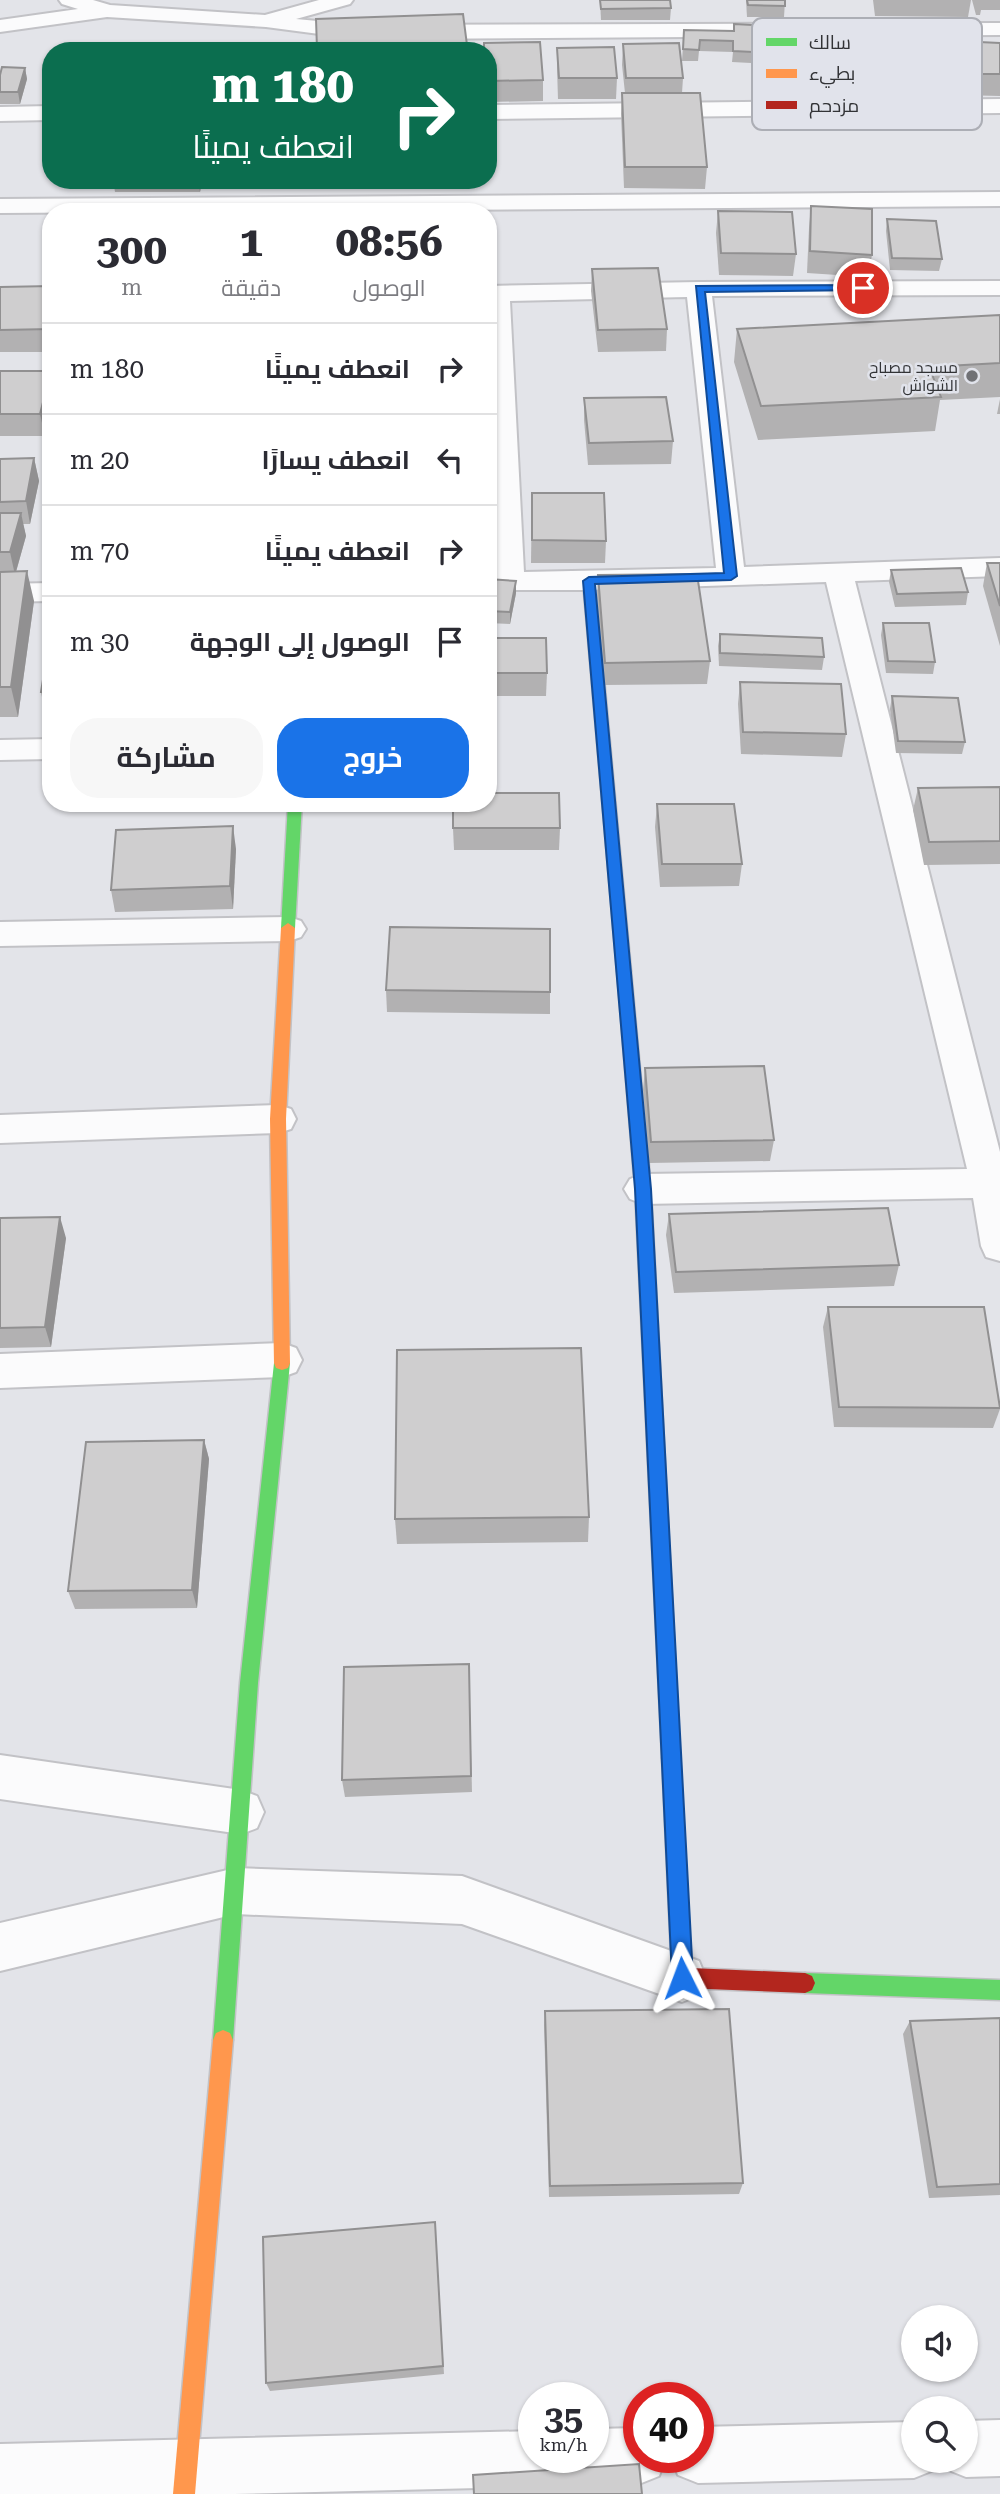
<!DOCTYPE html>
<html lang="ar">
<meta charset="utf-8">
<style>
:root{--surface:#fff;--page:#f7f7f7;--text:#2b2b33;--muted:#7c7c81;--line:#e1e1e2;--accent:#1a73e8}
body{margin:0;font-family:"Roboto Serif",Cairo,serif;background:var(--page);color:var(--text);direction:rtl;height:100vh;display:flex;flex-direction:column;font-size:26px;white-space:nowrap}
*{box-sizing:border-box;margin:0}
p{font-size:23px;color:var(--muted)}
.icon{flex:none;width:38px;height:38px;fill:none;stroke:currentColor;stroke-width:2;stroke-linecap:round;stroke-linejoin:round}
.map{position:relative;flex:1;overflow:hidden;direction:ltr}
.sheet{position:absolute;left:42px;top:203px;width:455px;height:609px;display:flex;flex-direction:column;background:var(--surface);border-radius:28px;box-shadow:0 2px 5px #0004;direction:rtl}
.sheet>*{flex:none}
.guide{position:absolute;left:42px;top:42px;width:455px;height:147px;border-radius:28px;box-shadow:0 2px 5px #0004;direction:rtl;background:#0b6e4f;color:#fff;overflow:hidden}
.controls{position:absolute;left:901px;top:2305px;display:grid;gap:14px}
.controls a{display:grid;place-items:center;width:77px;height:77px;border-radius:50%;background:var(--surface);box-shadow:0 2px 5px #0004;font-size:35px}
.speed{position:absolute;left:518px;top:2382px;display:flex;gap:14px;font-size:35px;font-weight:700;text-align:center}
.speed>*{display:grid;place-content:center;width:91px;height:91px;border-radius:50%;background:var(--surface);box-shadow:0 2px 5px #0004;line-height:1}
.speed small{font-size:18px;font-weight:400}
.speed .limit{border:10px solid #d22;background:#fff;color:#111}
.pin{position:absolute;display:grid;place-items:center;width:60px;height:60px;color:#fff;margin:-30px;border:4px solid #fff;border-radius:50%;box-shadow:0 2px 7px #0007}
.me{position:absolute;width:77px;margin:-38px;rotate:357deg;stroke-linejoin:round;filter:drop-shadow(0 0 5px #0008)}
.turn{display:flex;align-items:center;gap:24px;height:147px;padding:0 28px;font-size:32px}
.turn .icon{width:91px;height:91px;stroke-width:2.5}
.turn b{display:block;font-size:49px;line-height:60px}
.eta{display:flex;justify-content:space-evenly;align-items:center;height:119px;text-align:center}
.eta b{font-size:42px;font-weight:700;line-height:49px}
.action{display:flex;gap:14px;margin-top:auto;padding:14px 28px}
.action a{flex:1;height:80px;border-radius:28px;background:var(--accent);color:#fff;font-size:28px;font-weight:700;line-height:80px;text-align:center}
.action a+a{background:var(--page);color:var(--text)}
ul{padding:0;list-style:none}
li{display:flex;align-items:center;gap:21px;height:91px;padding:0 28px;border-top:2px solid var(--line)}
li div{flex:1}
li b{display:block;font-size:26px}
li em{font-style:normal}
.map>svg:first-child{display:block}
</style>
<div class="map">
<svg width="1000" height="2494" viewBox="0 0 1000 2494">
<rect width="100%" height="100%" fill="#e3e4e9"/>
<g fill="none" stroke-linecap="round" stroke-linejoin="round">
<!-- street casing -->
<g stroke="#c2c2c6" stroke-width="4">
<g id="street">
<path d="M 59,0 L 93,0 L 110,5 L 265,15 L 319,0 L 353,0 L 350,4 L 296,19 L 361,25 L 1000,23 L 1000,35 L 399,39 L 342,37 L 266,27 L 107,17 L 0,32 L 0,20 L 78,9 L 62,4 Z"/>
<path d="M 1000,99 L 1000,113 L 488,119 L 488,105 Z"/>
<path d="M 51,106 L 51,120 L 0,121 L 0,107 Z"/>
<path d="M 1000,192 L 1000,206 L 0,213 L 0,199 Z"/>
<path d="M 1000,281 L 1000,295 L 712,296 L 744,567 L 1000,558 L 1000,576 L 855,581 L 1000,1152 L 1000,1261 L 986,1257 L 981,1246 L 973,1198 L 643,1204 L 630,1199 L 624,1189 L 630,1179 L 643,1174 L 967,1169 L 826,582 L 589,590 L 488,590 L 488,572 L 495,572 L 488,392 L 488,286 L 699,282 ZM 687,297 L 716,568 L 524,572 L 510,301 Z"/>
<path d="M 51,583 L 51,601 L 0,602 L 0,584 Z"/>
<path d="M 51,739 L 51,759 L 0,760 L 0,740 Z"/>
<path d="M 289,917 L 301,921 L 306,929 L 301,937 L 289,941 L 0,946 L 0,922 Z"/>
<path d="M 278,1105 L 291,1109 L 296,1119 L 291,1129 L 278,1133 L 0,1143 L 0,1115 Z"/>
<path d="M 282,1343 L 296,1348 L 302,1360 L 296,1372 L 282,1377 L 0,1388 L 0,1354 Z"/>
<path d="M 0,1755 L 241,1790 L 257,1796 L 264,1812 L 257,1828 L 241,1834 L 0,1799 Z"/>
<path d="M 236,1868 L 462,1876 L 699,1961 L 706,1978 L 699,1995 L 682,2002 L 462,1924 L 236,1914 L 0,1971 L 0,1923 Z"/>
<path d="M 1000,2420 L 1000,2476 L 966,2477 L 946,2469 L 943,2460 L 966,2460 L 966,2421 Z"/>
<path d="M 914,2422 L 914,2460 L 937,2460 L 934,2470 L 914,2478 L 698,2483 L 678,2475 L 671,2457 L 698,2457 L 698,2427 Z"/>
<path d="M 639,2428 L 639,2457 L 666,2457 L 659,2476 L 639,2484 L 234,2494 L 0,2494 L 0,2444 L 534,2431 L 534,2457 L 593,2457 L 593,2429 Z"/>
</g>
</g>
<!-- fast casing -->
<g stroke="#c2c2c6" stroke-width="3">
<g id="fast">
<path d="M 288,803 L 302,803 L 295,928 L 288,933 L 281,928 Z"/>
<path d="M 624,966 L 631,971 L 651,1189 L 680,1758 L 678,1764 L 671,1767 L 664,1764 L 662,1758 L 635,1189 L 617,971 Z"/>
<path d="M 282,1356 L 288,1358 L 290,1363 L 258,1683 L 233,2040 L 230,2047 L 223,2050 L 216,2047 L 213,2040 L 240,1683 L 274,1363 L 276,1358 Z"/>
<path d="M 805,1973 L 1000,1980 L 1000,2000 L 805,1993 L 798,1990 L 795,1983 L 798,1976 Z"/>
</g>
</g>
<!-- slow casing -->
<g stroke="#c2c2c6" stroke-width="3">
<g id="slow">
<path d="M 589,577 L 595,581 L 631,971 L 624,976 L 617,971 L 583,581 Z"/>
<path d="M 288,923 L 295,928 L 286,1119 L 290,1363 L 288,1368 L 282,1370 L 276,1368 L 274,1363 L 270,1119 L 281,928 Z"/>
<path d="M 223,2030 L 230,2033 L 233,2040 L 195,2494 L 173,2494 L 213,2040 L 216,2033 Z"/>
</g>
</g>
<!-- jam casing -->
<g stroke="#c2c2c6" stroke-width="3">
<path id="jam" d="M 671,1749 L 678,1752 L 680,1758 L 691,1968 L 805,1973 L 812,1976 L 815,1983 L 812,1990 L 805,1993 L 682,1988 L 675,1985 L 672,1978 L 662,1758 L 664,1752 Z"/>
</g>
<!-- street -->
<use href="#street" fill="#fbfbfc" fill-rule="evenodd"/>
<!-- fast -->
<use href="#fast" fill="#63d668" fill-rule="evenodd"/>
<!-- slow -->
<use href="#slow" fill="#ff974d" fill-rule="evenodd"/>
<!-- jam -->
<use href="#jam" fill="#b3261e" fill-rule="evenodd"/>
</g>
<!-- wall -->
<g fill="#b2b1b2">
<path d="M 600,0 L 671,8 L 670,20 L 601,20 Z"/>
<path d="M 746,0 L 785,0 L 784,17 L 747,17 Z"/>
<path d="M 873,0 L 971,0 L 968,17 L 875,16 Z"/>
<path d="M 972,0 L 1000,0 L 1000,10 L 981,10 L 980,15 L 976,15 Z"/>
<path d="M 316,19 L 467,45 L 467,51 L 317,51 Z"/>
<path d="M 684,30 L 734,31 L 753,52 L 751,63 L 732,62 L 733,52 L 699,51 L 698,61 L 682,61 Z"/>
<path d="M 958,41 L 1000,43 L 1000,96 L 959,95 L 954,62 Z"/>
<path d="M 623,44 L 683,78 L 682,93 L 707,167 L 705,189 L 624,188 L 621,114 L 622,93 L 625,93 L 622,65 Z"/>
<path d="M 557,48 L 617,78 L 616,99 L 558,99 L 557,68 Z"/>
<path d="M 488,51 L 543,80 L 543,101 L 488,102 Z"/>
<path d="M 881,54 L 893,84 L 892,95 L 878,95 L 879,65 Z"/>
<path d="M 821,56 L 850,84 L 848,95 L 821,95 L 820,68 Z"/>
<path d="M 25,68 L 27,79 L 20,104 L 0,104 L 0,75 Z"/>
<path d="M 113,180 L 202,180 L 200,192 L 115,192 Z"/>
<rect x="413" y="180" width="73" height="2"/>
<path d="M 811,206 L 872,255 L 868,277 L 807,273 L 809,228 Z"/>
<path d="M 718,211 L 796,254 L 793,276 L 719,275 L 716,233 Z"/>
<path d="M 887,219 L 942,259 L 939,271 L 890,270 L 886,231 Z"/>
<path d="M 592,269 L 667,329 L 666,351 L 598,352 L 591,291 Z"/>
<path d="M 51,286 L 51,352 L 0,352 L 0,287 Z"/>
<path d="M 1000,315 L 1000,397 L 940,400 L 935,431 L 758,440 L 734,362 L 737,329 Z"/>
<path d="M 488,320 L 492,334 L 492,356 L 488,356 Z"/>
<path d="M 0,371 L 51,371 L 51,413 L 45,436 L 0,436 Z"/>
<path d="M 584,398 L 673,441 L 671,464 L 588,465 L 584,420 Z"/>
<path d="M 1000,399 L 1000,414 L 997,414 Z"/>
<path d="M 34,458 L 39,481 L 30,524 L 23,524 L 26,536 L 16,572 L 34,601 L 18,717 L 0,717 L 0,459 Z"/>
<path d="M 532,493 L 606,541 L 605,563 L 531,563 Z"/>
<path d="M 987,563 L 1000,563 L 1000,646 L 983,586 Z"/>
<path d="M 891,570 L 968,592 L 966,605 L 895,607 L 889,582 Z"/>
<path d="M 598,575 L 710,661 L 707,684 L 604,685 L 597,597 Z"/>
<path d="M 488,579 L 516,581 L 516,593 L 510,624 L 488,623 Z"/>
<path d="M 883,623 L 935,662 L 933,674 L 886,673 L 881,635 Z"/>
<path d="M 51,630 L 51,722 L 47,722 L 41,692 Z"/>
<path d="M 720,634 L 824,657 L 822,670 L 719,666 L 718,646 Z"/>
<path d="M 488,638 L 547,673 L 546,696 L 488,696 Z"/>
<path d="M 740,682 L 846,734 L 842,757 L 741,754 L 738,704 Z"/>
<path d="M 892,696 L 965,742 L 962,754 L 896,753 L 890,709 Z"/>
<path d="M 1000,787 L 1000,864 L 924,865 L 913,810 L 918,788 Z"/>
<path d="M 657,804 L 742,864 L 739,886 L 660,887 L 655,827 Z"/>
<path d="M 453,828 L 560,828 L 559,850 L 454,850 Z"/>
<path d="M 236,849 L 233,909 L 115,912 L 111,890 Z"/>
<path d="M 386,990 L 550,992 L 550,1014 L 387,1012 Z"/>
<path d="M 645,1068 L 774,1140 L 770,1161 L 649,1163 L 643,1090 Z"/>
<path d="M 669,1214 L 899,1265 L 894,1286 L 674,1293 L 666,1235 Z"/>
<path d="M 0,1218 L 66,1238 L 51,1347 L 0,1348 Z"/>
<path d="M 828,1307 L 1000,1405 L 1000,1409 L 993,1428 L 834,1427 L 823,1327 Z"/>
<path d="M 204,1440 L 209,1459 L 197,1608 L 75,1609 L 68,1591 Z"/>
<path d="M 589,1517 L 588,1542 L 397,1544 L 395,1519 Z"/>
<path d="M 469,1664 L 472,1792 L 345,1797 L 342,1780 Z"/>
<path d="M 545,2011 L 743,2183 L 739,2194 L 549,2197 L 544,2025 Z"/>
<path d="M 1000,2018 L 1000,2195 L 929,2198 L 903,2034 L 910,2021 Z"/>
<path d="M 435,2222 L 444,2374 L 270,2391 L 266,2383 Z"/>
</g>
<!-- shaded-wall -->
<g fill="#919091">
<path d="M 25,68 L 27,79 L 20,104 L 18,92 Z"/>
<path d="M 198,180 L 202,180 L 200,192 Z"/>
<path d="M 51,375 L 51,413 L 45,436 L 40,414 Z"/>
<path d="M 34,458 L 39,481 L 30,524 L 26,501 Z"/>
<path d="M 492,489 L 492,511 L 488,562 L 488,538 Z"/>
<path d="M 21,513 L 26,536 L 15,575 L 10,552 Z"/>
<path d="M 27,571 L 34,601 L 18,717 L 11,687 Z"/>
<path d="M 516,581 L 516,593 L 510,624 L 510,612 Z"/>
<path d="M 233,826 L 236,849 L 233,909 L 230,886 Z"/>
<path d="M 60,1217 L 66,1238 L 51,1347 L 45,1327 Z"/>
<path d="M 204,1440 L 209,1459 L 197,1608 L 192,1590 Z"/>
</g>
<!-- building -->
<g fill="#cfcecf" stroke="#919091" stroke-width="2">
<path d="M 600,0 L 670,0 L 671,8 L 601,9 Z"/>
<path d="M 747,0 L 785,0 L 785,6 L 748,5 Z"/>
<path d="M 463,14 L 467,45 L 317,49 L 316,19 Z"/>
<path d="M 734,24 L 753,25 L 753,52 L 733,51 L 733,41 L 700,40 L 699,50 L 683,49 L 684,30 L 734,31 Z"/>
<path d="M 958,41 L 1000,43 L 1000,74 L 963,74 Z"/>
<path d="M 540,42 L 543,80 L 488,81 L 488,51 L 484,51 L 484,43 Z"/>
<path d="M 679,43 L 683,78 L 626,78 L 623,44 Z"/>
<path d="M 614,47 L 617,78 L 559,78 L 557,48 Z"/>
<path d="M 2,67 L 25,68 L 18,92 L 0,92 L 0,75 Z"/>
<path d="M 622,93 L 700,93 L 707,167 L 625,167 Z"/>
<path d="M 811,206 L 872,209 L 872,255 L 810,251 Z"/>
<path d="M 718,211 L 792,212 L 796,254 L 721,253 Z"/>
<path d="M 887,219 L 936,221 L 942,259 L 892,258 Z"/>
<path d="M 658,268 L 667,329 L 598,330 L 592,269 Z"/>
<path d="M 51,286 L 51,329 L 0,330 L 0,287 Z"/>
<path d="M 1000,315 L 1000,363 L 929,367 L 941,397 L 761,406 L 737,329 Z"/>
<path d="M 488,320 L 492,334 L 488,334 Z"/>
<path d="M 0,371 L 51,371 L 40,414 L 0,414 Z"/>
<path d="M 666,397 L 673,441 L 589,443 L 584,398 Z"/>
<path d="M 34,458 L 26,501 L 0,502 L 0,459 Z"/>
<path d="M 488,489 L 492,489 L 488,538 Z"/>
<path d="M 532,493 L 604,493 L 606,541 L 532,540 Z"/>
<path d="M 0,513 L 21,513 L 10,552 L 0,552 Z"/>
<path d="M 987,563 L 1000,563 L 1000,606 Z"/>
<path d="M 961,568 L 968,592 L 897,594 L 891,570 Z"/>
<path d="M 27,571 L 11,687 L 0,687 L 0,572 Z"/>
<path d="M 697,574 L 710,661 L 605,663 L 598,575 Z"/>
<path d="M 488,579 L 516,581 L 510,612 L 488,611 Z"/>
<path d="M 883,623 L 929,623 L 935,662 L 888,661 Z"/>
<path d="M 51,630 L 51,692 L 41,692 Z"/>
<path d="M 720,634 L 822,638 L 824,657 L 720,653 Z"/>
<path d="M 488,638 L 546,638 L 547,673 L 488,673 Z"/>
<path d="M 740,682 L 841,684 L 846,734 L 743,732 Z"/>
<path d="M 892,696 L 958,698 L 965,742 L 898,741 Z"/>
<path d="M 1000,787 L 1000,841 L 929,842 L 918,788 Z"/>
<path d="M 488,793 L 559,793 L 560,828 L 453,828 L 453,803 L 488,803 Z"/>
<path d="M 657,804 L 734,804 L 742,864 L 662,864 Z"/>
<path d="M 233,826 L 230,886 L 111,890 L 116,830 Z"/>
<path d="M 390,927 L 550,929 L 550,992 L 386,990 Z"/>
<path d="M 764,1066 L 774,1140 L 651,1142 L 645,1068 Z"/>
<path d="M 888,1208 L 899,1265 L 676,1272 L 669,1214 Z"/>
<path d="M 60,1217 L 45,1327 L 0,1328 L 0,1218 Z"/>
<path d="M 828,1307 L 984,1307 L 1000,1408 L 839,1407 Z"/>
<path d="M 581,1348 L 589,1517 L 395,1519 L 397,1350 Z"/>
<path d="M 204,1440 L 192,1590 L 68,1591 L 86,1442 Z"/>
<path d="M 469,1664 L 471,1776 L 342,1780 L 344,1667 Z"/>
<path d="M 729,2009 L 743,2183 L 550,2186 L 545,2011 Z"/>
<path d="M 1000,2018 L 1000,2184 L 937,2187 L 910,2021 Z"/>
<path d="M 435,2222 L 443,2366 L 266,2383 L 263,2237 Z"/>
<path d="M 639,2464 L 642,2494 L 474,2494 L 473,2475 Z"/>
</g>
<!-- route -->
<path fill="#1a73e8" stroke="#114b97" stroke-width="2" d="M 863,285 L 869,288 L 867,290 L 705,292 L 737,576 L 731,580 L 595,584 L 651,1189 L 693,1978 L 690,1985 L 682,1988 L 675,1985 L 672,1978 L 635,1189 L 583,581 L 589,577 L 724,573 L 696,286 Z"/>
<!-- markers -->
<circle fill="#707175" stroke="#e1e3eb" stroke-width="2.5" cx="972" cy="376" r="7"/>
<g text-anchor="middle" stroke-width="5" stroke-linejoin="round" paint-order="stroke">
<!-- far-poi labels -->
<g font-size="16" fill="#323336" stroke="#e1e3eb" text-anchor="end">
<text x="958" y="373">مسجد مصباح<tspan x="958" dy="18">الشواش</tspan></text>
</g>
</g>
<!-- legend -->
<rect x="752" y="18" width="230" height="112" rx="10" fill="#e1e3eb" stroke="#acaeb5" stroke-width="2"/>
<rect x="766" y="38" width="31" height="8" fill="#63d668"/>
<rect x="766" y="69" width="31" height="9" fill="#ff974d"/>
<rect x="766" y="101" width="31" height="8" fill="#b3261e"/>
<g font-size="19" fill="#323336">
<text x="809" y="49">سالك</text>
<text x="809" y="80">بطيء</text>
<text x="809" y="112">مزدحم</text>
</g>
</svg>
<div class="controls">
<a><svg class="icon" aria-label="sound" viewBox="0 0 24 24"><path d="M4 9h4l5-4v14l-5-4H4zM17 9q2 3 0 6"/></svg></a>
<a><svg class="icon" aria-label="search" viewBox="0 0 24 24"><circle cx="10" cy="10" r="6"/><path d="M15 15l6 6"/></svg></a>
</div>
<div class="speed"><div>35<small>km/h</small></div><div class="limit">40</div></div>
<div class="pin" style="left:863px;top:288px;background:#d93025"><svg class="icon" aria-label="arrive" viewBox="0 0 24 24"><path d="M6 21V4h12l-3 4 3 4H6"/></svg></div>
<svg class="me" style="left:682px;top:1978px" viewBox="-20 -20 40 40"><path d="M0-17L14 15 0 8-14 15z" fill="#1a73e8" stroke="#fff" stroke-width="4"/></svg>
<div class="guide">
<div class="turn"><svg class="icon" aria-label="right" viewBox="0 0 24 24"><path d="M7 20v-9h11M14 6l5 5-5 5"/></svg><div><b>180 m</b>انعطف يمينًا</div></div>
</div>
<section class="sheet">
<div class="eta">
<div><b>08:56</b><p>الوصول</p></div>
<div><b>1</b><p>دقيقة</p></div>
<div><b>300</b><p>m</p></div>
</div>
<ul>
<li><svg class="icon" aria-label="right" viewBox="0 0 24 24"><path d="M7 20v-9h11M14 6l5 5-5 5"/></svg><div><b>انعطف يمينًا</b></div><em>180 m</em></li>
<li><svg class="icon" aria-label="left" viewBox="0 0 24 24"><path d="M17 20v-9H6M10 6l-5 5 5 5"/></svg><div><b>انعطف يسارًا</b></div><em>20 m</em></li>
<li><svg class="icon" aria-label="right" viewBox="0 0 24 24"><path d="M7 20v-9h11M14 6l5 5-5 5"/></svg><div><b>انعطف يمينًا</b></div><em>70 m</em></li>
<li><svg class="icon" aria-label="arrive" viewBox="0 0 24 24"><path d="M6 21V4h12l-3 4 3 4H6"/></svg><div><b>الوصول إلى الوجهة</b></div><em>30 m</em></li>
</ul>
<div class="action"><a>خروج</a><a>مشاركة</a></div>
</section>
</div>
